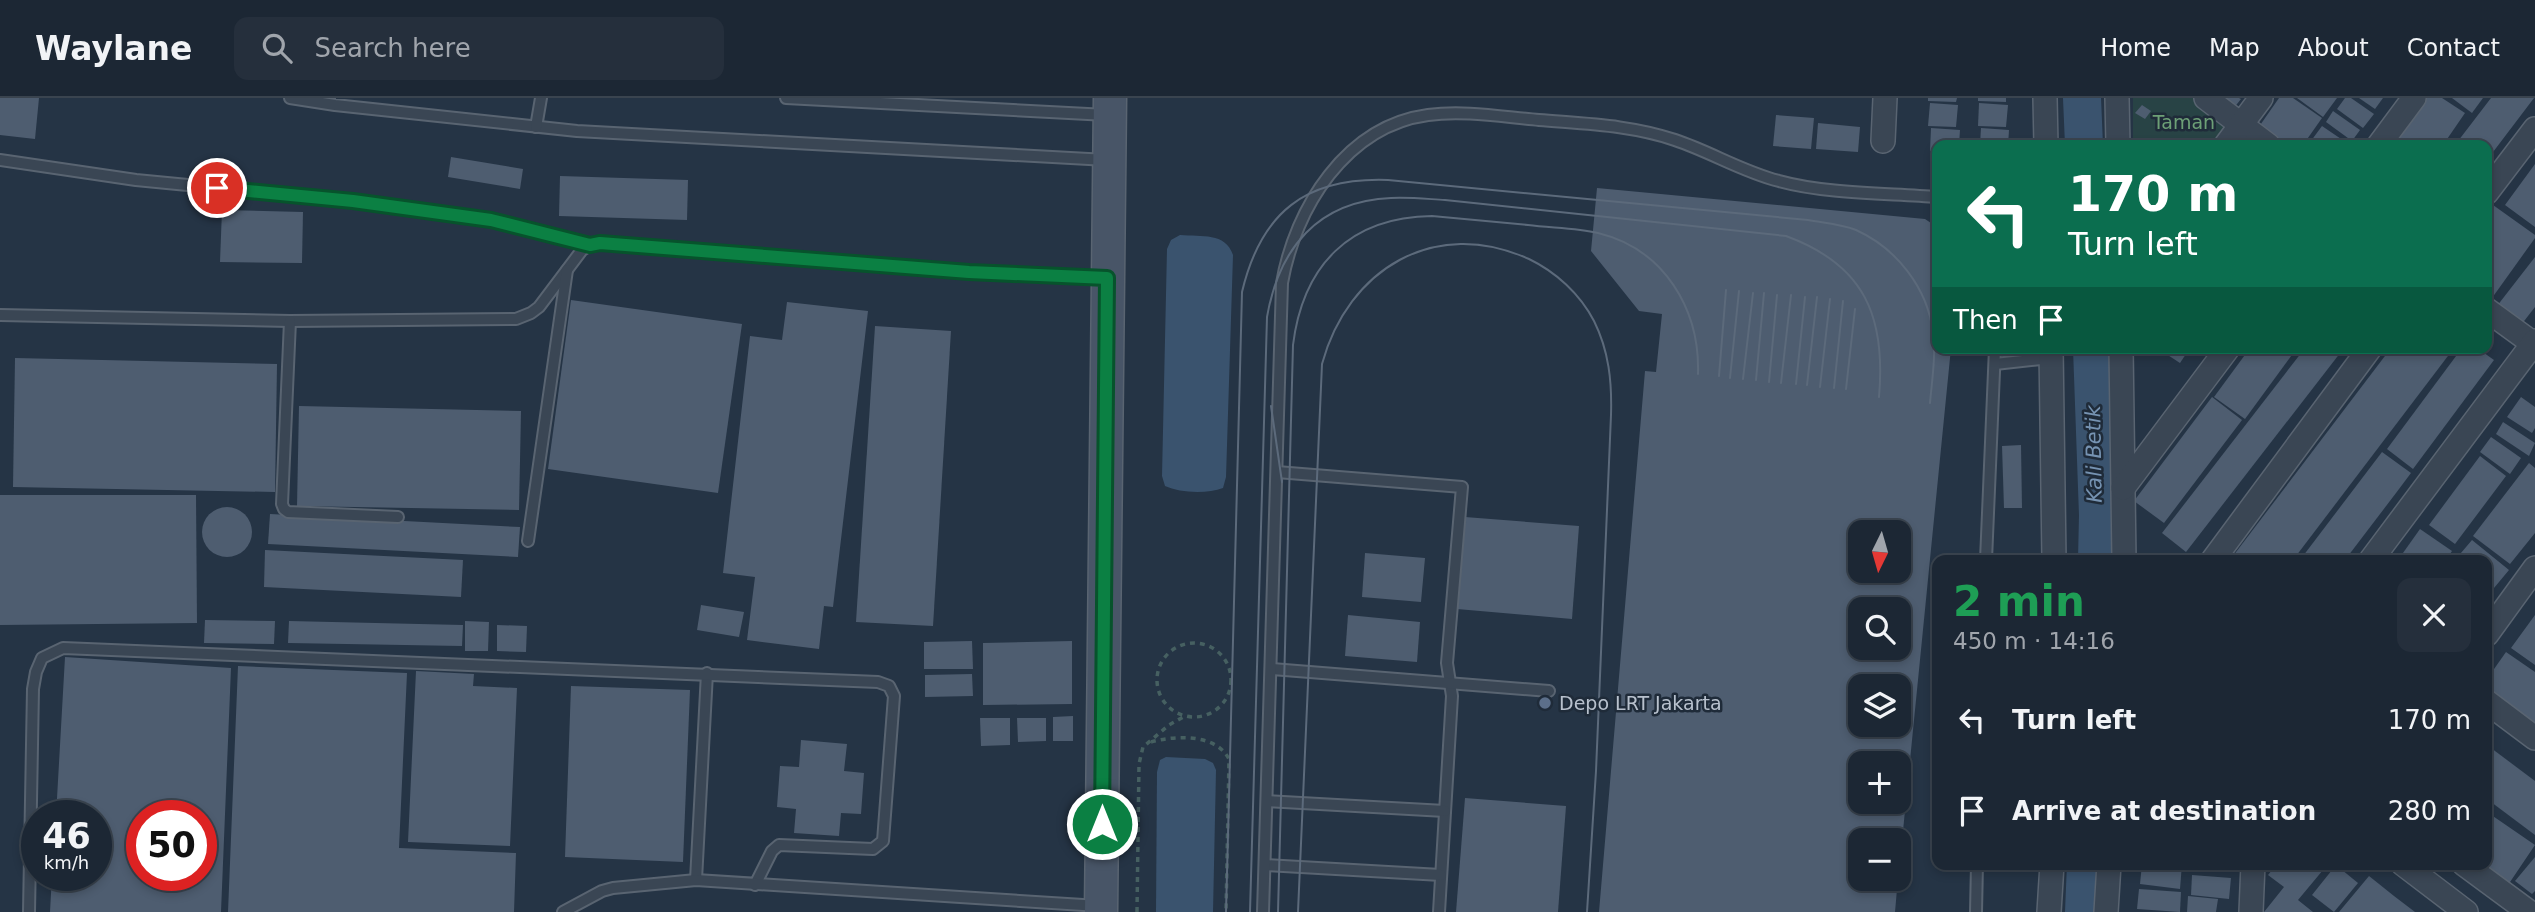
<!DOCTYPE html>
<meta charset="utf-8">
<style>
:root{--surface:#1c2734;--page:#252f3c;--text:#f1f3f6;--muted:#a0a5ac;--line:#3a444f}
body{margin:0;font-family:"DejaVu Sans",sans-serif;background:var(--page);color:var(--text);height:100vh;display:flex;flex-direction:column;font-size:26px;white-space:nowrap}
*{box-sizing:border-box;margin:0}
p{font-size:23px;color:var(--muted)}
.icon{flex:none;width:38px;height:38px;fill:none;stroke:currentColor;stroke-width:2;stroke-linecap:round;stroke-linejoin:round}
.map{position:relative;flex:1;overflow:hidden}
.side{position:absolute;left:1932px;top:457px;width:560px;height:315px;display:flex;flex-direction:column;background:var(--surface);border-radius:14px;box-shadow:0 4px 10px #0003,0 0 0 2px var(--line)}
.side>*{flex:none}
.guide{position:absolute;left:1932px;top:42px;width:560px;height:214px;border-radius:14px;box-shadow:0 4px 10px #0003,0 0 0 2px var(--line);background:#0b6e4f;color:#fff;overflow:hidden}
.needle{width:46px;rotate:185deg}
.fabs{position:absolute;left:1848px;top:422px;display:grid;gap:14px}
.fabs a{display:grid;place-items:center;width:63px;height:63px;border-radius:14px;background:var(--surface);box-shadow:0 4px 10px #0003,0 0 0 2px var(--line);font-size:35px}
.speed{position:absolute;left:21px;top:702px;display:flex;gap:14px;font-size:35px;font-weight:700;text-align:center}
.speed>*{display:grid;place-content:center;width:91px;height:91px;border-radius:50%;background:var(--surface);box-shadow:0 4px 10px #0003,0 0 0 2px var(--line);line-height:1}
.speed small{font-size:18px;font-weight:400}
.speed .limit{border:10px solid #d22;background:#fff;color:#111}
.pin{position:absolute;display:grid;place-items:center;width:60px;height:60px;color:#fff;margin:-30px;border:4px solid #fff;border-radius:50%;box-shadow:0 2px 7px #0007}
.me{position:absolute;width:77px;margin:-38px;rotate:0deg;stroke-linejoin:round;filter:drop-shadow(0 0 5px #0008)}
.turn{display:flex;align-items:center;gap:24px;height:147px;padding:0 21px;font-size:32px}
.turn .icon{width:91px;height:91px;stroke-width:2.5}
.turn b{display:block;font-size:49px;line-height:60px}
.then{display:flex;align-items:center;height:66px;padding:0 21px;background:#0003;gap:14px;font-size:26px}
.round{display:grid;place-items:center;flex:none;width:74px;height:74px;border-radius:14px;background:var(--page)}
.summary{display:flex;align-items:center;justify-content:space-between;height:119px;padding:0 21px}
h1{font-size:42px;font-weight:800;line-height:52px;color:#1e9e55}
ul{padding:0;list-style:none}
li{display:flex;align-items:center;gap:21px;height:91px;padding:0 21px}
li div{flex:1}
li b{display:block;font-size:26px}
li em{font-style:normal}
header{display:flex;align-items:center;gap:42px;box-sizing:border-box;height:98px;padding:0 35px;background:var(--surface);border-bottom:2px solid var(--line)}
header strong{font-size:33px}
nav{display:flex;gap:38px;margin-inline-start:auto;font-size:24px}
.search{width:490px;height:63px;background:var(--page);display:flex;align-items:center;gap:18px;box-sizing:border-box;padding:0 24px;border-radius:14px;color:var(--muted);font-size:26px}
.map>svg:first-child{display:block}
</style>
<header>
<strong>Waylane</strong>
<div class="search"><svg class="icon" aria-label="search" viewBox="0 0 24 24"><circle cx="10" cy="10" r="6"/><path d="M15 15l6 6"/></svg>Search here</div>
<nav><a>Home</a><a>Map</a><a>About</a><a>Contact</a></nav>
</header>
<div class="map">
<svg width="2535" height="814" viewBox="0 0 2535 814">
<rect width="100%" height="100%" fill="#253445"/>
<!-- green -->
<path fill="#284345" d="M 2133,0 L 2193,0 L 2236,31 L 2223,47 L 2133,47 Z"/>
<!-- water -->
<g fill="#3a536e">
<path d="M 1180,137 C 1202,139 1225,134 1233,157 L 1226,379 L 1223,390 C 1207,396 1180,395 1165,388 L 1162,378 L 1167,151 L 1171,142 Z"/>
<path d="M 1166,659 L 1205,661 L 1213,665 L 1216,672 L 1213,814 L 1156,814 L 1157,674 L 1160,662 Z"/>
</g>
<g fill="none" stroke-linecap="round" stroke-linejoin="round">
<!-- river -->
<g stroke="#3a536e" stroke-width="38">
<path d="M 2082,0 L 2084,47"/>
<path d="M 2092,250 L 2098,417 L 2097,462"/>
<path d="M 2084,814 L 2086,766"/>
</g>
</g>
<!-- building -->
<g fill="#4e5d70" fill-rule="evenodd">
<path d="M 0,0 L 39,0 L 35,41 L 0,37 Z"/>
<path d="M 1928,0 L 1957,0 L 1956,4 L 1928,3 Z"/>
<path d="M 1978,0 L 2006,0 L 2006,4 L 1978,3 Z"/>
<path d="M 2208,0 L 2239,0 L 2241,1 L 2229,16 Z"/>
<path d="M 2279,0 L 2293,0 L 2322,20 L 2303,47 L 2278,47 L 2256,33 Z"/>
<path d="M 2297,0 L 2337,0 L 2323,19 Z"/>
<path d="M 2345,0 L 2351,0 L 2374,16 L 2363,30 L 2337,11 Z"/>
<path d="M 2359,0 L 2383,0 L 2375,11 Z"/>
<path d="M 2424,0 L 2442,0 L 2465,15 L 2443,47 L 2393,47 Z"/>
<path d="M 2452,0 L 2483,0 L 2472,15 Z"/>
<path d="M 2491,0 L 2534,0 L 2487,62 L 2487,47 L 2455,47 Z"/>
<path d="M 1930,5 L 1958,7 L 1956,29 L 1928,28 Z"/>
<path d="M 1979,5 L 2008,7 L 2006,29 L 1978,28 Z"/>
<path d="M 2142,7 L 2151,13 L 2145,21 L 2135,15 Z"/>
<path d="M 2333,13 L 2360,32 L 2352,43 L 2326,24 Z"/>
<path d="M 1776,17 L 1814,20 L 1811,51 L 1773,48 Z"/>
<path d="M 1818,25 L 1860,29 L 1858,54 L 1816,51 Z"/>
<path d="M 2322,28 L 2347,45 L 2345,47 L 2308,47 Z"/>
<path d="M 1931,30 L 1960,32 L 1959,47 L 1937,47 L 1937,53 L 1930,53 Z"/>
<path d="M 1981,30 L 2009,32 L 2008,47 L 1980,47 Z"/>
<path d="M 451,59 L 523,71 L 520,91 L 448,79 Z"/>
<path d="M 2535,66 L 2535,129 L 2505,107 Z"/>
<path d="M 560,78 L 688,82 L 687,122 L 559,118 Z"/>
<path d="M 1597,90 L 1925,121 L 1937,129 L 1937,250 L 1951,250 L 1901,753 L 1899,753 L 1899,742 L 1860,742 L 1860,780 L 1898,780 L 1895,814 L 1599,814 L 1645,273 L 1656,274 L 1662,216 L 1639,213 L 1591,153 ZM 1860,434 L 1899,434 L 1899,472 L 1860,472 ZM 1860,511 L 1899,511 L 1899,550 L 1860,550 ZM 1860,588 L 1899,588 L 1899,626 L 1860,626 ZM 1860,665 L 1899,665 L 1899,704 L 1860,704 Z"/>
<path d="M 2493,107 L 2535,137 L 2535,140 L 2487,207 L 2487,115 Z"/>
<path d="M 222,112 L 303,114 L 302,165 L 220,164 Z"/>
<path d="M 2535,159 L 2535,209 L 2521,227 L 2497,208 Z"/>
<path d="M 571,202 L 742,226 L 718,395 L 548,371 Z"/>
<path d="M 787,204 L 868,213 L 833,509 L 824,508 L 819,551 L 747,542 L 755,479 L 723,475 L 750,238 L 782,242 Z"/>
<path d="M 875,228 L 951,233 L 933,528 L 856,524 Z"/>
<path d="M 2157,250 L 2190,250 L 2180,265 Z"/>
<path d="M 2250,250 L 2297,250 L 2245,321 L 2214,299 Z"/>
<path d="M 2305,250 L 2344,250 L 2186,454 L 2162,435 Z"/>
<path d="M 2391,250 L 2454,250 L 2293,462 L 2230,462 Z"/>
<path d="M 2462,250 L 2477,250 L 2494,262 L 2413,371 L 2387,351 Z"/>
<path d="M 15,260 L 277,266 L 275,394 L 13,389 Z"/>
<path d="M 2212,299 L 2242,322 L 2164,425 L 2134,403 Z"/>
<path d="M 2521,299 L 2535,309 L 2535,330 L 2532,335 L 2507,319 Z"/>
<path d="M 299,308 L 521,313 L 519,412 L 297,408 Z"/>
<path d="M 2503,324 L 2535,345 L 2529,358 L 2496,336 Z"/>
<path d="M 2491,339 L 2521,360 L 2510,376 L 2480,354 Z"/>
<path d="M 2021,347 L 2022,410 L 2004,410 L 2002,348 Z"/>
<path d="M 2382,354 L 2411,375 L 2396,395 L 2345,462 L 2300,462 Z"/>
<path d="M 2480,358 L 2506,378 L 2455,446 L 2429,427 Z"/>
<path d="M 2529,365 L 2535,370 L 2535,435 L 2510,466 L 2473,438 Z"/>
<path d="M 0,397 L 196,397 L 197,525 L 0,527 Z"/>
<circle cx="227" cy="434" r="25"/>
<path d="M 270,416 L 520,429 L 518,459 L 268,446 Z"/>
<path d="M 1465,419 L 1579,428 L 1572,521 L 1457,511 Z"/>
<path d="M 2420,431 L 2452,453 L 2446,462 L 2398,462 Z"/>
<path d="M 2472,442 L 2509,472 L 2489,496 L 2487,494 L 2487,462 L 2455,462 Z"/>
<path d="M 265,452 L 463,462 L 461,499 L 264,489 Z"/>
<path d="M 1365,455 L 1425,460 L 1421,504 L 1362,499 Z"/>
<path d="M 701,507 L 744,514 L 739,539 L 697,532 Z"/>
<path d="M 1348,517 L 1420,524 L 1417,564 L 1345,558 Z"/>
<path d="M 2535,517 L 2535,567 L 2511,550 Z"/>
<path d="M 205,522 L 275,523 L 274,546 L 204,545 Z"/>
<path d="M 289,523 L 463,527 L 462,548 L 288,545 Z"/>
<path d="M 465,523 L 489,524 L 488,553 L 465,553 Z"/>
<path d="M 497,527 L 527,528 L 526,554 L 497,553 Z"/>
<path d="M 972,543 L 973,571 L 924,571 L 924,544 Z"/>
<path d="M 1072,543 L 1072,606 L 983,607 L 983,545 Z"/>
<path d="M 2506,554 L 2535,574 L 2535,627 L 2487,593 L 2487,581 Z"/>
<path d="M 65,559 L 231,570 L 221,814 L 50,814 L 52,777 L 96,777 L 96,718 L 56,718 ZM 142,718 L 201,718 L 201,777 L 142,777 Z"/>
<path d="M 238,568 L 407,575 L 399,750 L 516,755 L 514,814 L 228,814 Z"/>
<path d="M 416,573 L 474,576 L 473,588 L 517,590 L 510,748 L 408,744 Z"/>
<path d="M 972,576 L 973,598 L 925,599 L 925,577 Z"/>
<path d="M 571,588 L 690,592 L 683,764 L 565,759 Z"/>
<path d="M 1073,618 L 1073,643 L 1053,643 L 1053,619 Z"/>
<path d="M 980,620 L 1010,620 L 1010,647 L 981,648 Z"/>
<path d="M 1017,620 L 1046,620 L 1046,643 L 1018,644 Z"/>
<path d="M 801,642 L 847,646 L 844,673 L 864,675 L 861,716 L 841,715 L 839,738 L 794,735 L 796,711 L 777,709 L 780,668 L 799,669 Z"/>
<path d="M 2487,647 L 2535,683 L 2535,737 L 2487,701 Z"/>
<path d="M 1465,700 L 1566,708 L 1558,814 L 1456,814 Z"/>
<path d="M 2487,714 L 2535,747 L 2506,790 L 2471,766 L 2487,766 Z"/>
<path d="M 2535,759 L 2535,793 L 2532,796 L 2515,783 Z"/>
<path d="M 2142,766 L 2182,766 L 2180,791 L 2140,786 Z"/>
<path d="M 2195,766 L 2226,766 L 2226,771 L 2195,769 Z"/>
<path d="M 2277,766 L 2328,766 L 2298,802 L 2313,814 L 2264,814 L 2284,789 L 2268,777 Z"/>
<path d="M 2336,767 L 2358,785 L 2334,814 L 2312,797 Z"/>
<path d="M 2192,777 L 2231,780 L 2229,801 L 2191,797 Z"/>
<path d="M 2369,778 L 2394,798 L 2415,814 L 2339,814 Z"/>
<path d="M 2139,791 L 2181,794 L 2180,814 L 2137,811 Z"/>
<path d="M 2188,798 L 2218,801 L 2216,814 L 2187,814 Z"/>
</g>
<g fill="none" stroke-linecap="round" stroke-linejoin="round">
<!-- lane casing -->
<g stroke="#596471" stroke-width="14">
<g id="lane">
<path d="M 290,0 L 335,7 L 577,33 L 1107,62"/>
<path d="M 786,0 L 1107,17"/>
<path d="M 536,29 L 541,0"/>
<path d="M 0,62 L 136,82 L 353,103 L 491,122 L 590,147"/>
<path d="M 0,217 L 290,223 L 516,221 L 531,215 L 539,209 L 582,152 L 590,147 L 600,144 L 969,174 L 1107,180"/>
<path d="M 290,223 L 282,406 L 284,411 L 288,414 L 398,419"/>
<path d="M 1995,266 L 2051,260"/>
<path d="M 1277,374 L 1462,389 L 1447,565 L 1452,598 L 1439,814"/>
<path d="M 528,443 L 567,172"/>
<path d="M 1986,462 L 1995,250"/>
<path d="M 1272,571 L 1549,593"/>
<path d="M 1267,703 L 1445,713"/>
<path d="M 1265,767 L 1441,777"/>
<path d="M 696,782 L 707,575"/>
<path d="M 29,814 L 33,591 L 36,574 L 42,560 L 63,550 L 878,584 L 889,588 L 894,598 L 883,743 L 873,751 L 779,747 L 772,753 L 755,787"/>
<path d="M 563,814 L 602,793 L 613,790 L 696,782 L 1099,808"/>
<path d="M 1263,814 L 1282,185 C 1295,110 1346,28 1428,17 C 1464,12 1503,19 1539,22 C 1586,26 1631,27 1675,42 C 1711,54 1743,74 1779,83 C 1826,96 1888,95 1937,99"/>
<path d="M 1976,814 L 1977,766"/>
</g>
</g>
<!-- street casing -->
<g stroke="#596471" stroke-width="26">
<g id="street">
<path d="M 2045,0 L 2046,47"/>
<path d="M 2117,0 L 2118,47"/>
<path d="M 2206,0 L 2268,47"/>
<path d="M 1883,43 L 1885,0"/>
<path d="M 2226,47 L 2261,0"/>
<path d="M 2379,47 L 2414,0"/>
<path d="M 2487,94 L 2535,31"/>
<path d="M 2487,212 L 2535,247"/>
<path d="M 2051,250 L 2054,462"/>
<path d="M 2121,250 L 2124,462"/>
<path d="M 2123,390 L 2228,250"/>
<path d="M 2213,462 L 2370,250"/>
<path d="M 2371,462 L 2535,243"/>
<path d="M 2487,536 L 2535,470"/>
<path d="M 2487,604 L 2535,640"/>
<path d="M 2403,766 L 2466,814"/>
<path d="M 2464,766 L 2529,814"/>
<path d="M 2049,814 L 2052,766"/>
<path d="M 2106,814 L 2109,766"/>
<path d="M 2251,814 L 2253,766"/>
</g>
</g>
<!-- secondary casing -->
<g stroke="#596471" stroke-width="35">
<path id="secondary" d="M 1101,814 L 1110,0"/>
</g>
<!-- path -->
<g stroke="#466061" stroke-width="3.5" stroke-dasharray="5 5" stroke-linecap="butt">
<circle cx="1194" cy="582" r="37"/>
<path d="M 1151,644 C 1177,637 1216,636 1229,661 L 1226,814"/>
<path d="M 1137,814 L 1139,666 L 1143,649 L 1169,627 L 1185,618"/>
</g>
<!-- lane -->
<use href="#lane" stroke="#3a4654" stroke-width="10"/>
<!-- street -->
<use href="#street" stroke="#3a4654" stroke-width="23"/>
<!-- secondary -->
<use href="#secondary" stroke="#485567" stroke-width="32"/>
<!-- tram -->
<g stroke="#5c6a7b" stroke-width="2">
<path d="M 1719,278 L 1726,192"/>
<path d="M 1730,280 L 1739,193"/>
<path d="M 1743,281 L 1753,195"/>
<path d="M 1756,282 L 1764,195"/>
<path d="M 1769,284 L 1777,197"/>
<path d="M 1781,285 L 1791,197"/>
<path d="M 1796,286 L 1805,199"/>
<path d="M 1807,287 L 1817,199"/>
<path d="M 1820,289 L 1830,201"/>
<path d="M 1834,290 L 1843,203"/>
<path d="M 1846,291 L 1855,211"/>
<path d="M 1271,308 L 1282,384"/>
<path d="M 1226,814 L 1242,194 C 1261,114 1306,79 1388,82 L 1808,122 C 1824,125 1841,126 1856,132 C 1896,150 1928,190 1933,235 C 1936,258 1932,282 1930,305"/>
<path d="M 1250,814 L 1267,219 C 1279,150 1318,103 1391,100 C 1409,99 1427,101 1445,102 L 1786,138 C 1865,167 1886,219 1879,299"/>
<path d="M 1278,814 L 1293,247 C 1303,167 1350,119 1432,118 C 1464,121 1496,124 1528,127 C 1551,130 1576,130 1598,135 C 1664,151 1700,211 1698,276"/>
<path d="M 1298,814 L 1322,266 C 1348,171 1435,118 1529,161 C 1556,174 1580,196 1594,223 C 1609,253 1612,284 1611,317 L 1596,673 L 1587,814"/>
</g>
</g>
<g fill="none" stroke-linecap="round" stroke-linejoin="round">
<!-- route casing -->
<g stroke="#07532c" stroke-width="18">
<path id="route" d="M 217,90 L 353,103 L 491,122 L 590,147 L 600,145 L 969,174 L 1107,180 L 1102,726"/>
</g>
<!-- route -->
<use href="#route" stroke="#0b8043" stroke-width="12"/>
</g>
<!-- markers -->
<circle fill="#5c6f8a" stroke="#1f2b39" stroke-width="2.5" cx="1545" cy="605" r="7"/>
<g text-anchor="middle" stroke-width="5" stroke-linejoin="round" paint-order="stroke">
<!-- park labels -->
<g font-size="19" fill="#6da076" stroke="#1f2b39">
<text x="2184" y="31">Taman</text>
</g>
<!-- poi labels -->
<g font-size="19" fill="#b8c1cd" stroke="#1f2b39" text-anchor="start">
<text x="1559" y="612">Depo LRT Jakarta</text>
</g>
<!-- water labels -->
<g font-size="21" font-style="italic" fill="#7693b2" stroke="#1f2b39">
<text transform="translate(2094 356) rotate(-91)" y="7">Kali Betik</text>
</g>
</g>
</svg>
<div class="fabs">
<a><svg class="needle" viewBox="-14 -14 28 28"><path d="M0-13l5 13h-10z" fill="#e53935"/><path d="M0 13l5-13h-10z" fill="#a0a5ac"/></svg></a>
<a><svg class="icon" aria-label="search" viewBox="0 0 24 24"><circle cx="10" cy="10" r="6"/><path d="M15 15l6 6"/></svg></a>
<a><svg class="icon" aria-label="layers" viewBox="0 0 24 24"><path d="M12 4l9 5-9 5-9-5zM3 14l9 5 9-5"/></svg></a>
<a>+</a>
<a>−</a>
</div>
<div class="speed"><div>46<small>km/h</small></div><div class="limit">50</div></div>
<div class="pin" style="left:217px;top:90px;background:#d93025"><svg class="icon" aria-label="arrive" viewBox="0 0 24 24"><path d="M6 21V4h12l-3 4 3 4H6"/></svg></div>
<svg class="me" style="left:1102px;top:726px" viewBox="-20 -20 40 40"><circle r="17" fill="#0b8043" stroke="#fff" stroke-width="3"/><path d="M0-11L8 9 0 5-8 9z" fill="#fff"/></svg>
<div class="guide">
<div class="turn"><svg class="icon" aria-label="left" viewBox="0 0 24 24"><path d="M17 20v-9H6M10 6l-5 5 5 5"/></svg><div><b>170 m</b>Turn left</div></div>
<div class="then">Then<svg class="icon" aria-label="arrive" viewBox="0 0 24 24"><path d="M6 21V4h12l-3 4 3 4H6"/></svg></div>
</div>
<section class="side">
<div class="summary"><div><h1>2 min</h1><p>450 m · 14:16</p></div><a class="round"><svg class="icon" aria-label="close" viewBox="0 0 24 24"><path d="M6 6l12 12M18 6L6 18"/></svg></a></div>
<ul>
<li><svg class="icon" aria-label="left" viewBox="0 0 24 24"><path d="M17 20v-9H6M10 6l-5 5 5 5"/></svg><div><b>Turn left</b></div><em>170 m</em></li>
<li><svg class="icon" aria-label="arrive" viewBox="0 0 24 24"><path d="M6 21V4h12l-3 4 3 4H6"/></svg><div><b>Arrive at destination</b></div><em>280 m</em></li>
</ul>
</section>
</div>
